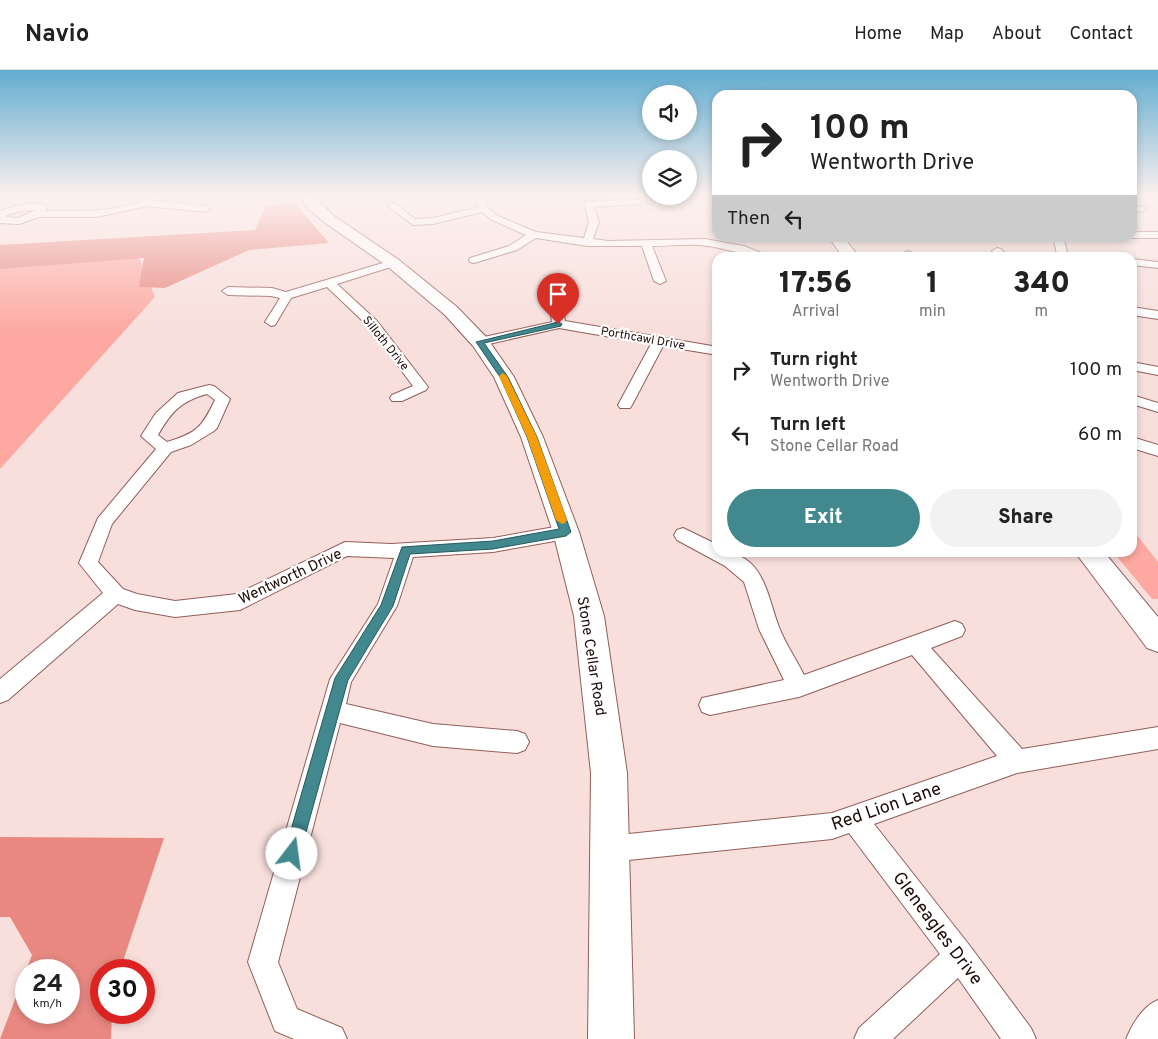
<!DOCTYPE html>
<style>
:root{--surface:#fff;--page:#f2f2f2;--text:#222;--muted:#767676;--line:#e0e0e0;--accent:#41888f}
body{margin:0;font-family:Overpass,sans-serif;background:var(--page);color:var(--text);height:100vh;display:flex;flex-direction:column;font-size:19px;white-space:nowrap}
*{box-sizing:border-box;margin:0}
p{font-size:16px;color:var(--muted)}
.icon{flex:none;width:28px;height:28px;fill:none;stroke:currentColor;stroke-width:2;stroke-linecap:round;stroke-linejoin:round}
.map{position:relative;flex:1;overflow:hidden}
.panel{position:absolute;left:712px;top:182px;width:425px;height:305px;display:flex;flex-direction:column;background:var(--surface);border-radius:15px;box-shadow:0 2px 8px #0003}
.panel>*{flex:none}
.banner{position:absolute;left:712px;top:20px;width:425px;height:152px;border-radius:15px;box-shadow:0 2px 8px #0003;background:#fff;color:var(--text);overflow:hidden}
.fabs{position:absolute;left:642px;top:15px;display:grid;gap:10px}
.fabs a{display:grid;place-items:center;width:55px;height:55px;border-radius:50%;background:var(--surface);box-shadow:0 2px 8px #0003;font-size:25px}
.speed{position:absolute;left:15px;top:889px;display:flex;gap:10px;font-size:25px;font-weight:700;text-align:center}
.speed>*{display:grid;place-content:center;width:65px;height:65px;border-radius:50%;background:var(--surface);box-shadow:0 2px 8px #0003;line-height:1}
.speed small{font-size:12px;font-weight:400}
.speed .limit{border:8px solid #d22;background:#fff;color:#111}
.pin{position:absolute;display:grid;place-items:center;width:42px;height:42px;color:#fff;margin:-51px -21px;border-radius:50% 50% 50% 0;rotate:-45deg;box-shadow:0 0 5px #0007}
.pin .icon{rotate:45deg}
.me{position:absolute;width:55px;margin:-28px;rotate:15deg;stroke-linejoin:round;filter:drop-shadow(0 0 4px #0008)}
.turn{display:flex;align-items:center;gap:18px;height:105px;padding:0 15px;font-size:22px}
.turn .icon{width:65px;height:65px;stroke-width:2.5}
.turn b{display:block;font-size:35px;line-height:42px}
.then{display:flex;align-items:center;height:48px;padding:0 15px;background:#0003;gap:10px;font-size:19px}
.eta{display:flex;justify-content:space-evenly;align-items:center;height:85px;text-align:center}
.eta b{font-size:30px;font-weight:800;line-height:35px}
.cta{display:flex;gap:10px;margin-top:auto;padding:10px 15px}
.cta a{flex:1;height:58px;border-radius:30px;background:var(--accent);color:#fff;font-size:20px;font-weight:800;line-height:58px;text-align:center}
.cta a+a{background:var(--page);color:var(--text)}
ul{padding:0;list-style:none}
li{display:flex;align-items:center;gap:15px;height:65px;padding:0 15px}
li div{flex:1}
li b{display:block;font-size:19px}
li em{font-style:normal}
header{display:flex;align-items:center;gap:30px;box-sizing:border-box;height:70px;padding:0 25px;background:var(--surface);border-bottom:1px solid var(--line)}
header strong{font-size:24px}
nav{display:flex;gap:28px;margin-inline-start:auto;font-size:18px}
.map>svg:first-child{display:block}
</style>
<header>
<strong>Navio</strong>
<nav><a>Home</a><a>Map</a><a>About</a><a>Contact</a></nav>
</header>
<div class="map">
<svg width="1158" height="969" viewBox="0 0 1158 969">
<rect width="100%" height="100%" fill="#f8dfdc"/>
<!-- green -->
<g fill="#fda9a2">
<path d="M 132,170 L 155,227 L 0,399 L 0,175 Z"/>
<path d="M 1133,460 L 1158,492 L 1158,529 L 1152,529 L 1114,483 L 1132,482 Z"/>
</g>
<!-- forest -->
<g fill="#e88881" fill-rule="evenodd">
<path d="M 293,131 L 329,173 L 249,180 L 165,218 L 139,217 L 144,188 L 0,199 L 0,175 L 255,160 L 265,137 Z"/>
<path d="M 0,767 L 164,768 L 120,900 L 101,900 L 101,942 L 112,943 L 111,969 L 0,969 L 32,885 L 10,847 L 0,847 ZM 26,900 L 69,900 L 69,942 L 26,942 Z"/>
</g>
<g fill="none" stroke-linecap="round" stroke-linejoin="round">
<!-- street casing -->
<g stroke="#925e59" stroke-width="2">
<g id="street">
<path d="M 153,126 L 164,126 L 157,131 L 205,136 L 210,139 L 205,142 L 148,136 L 96,147 L 39,147 L 19,154 L 0,153 L 0,141 C 12,137 38,129 48,137 L 45,141 C 76,141 125,143 153,126 ZM 36,140 L 18,148 L 6,147 L 7,145 L 21,141 Z"/>
<path d="M 474,126 L 484,126 L 488,138 L 498,146 L 536,162 L 584,168 L 589,152 L 584,134 L 586,132 L 637,129 L 642,132 L 640,134 L 594,137 L 599,152 L 593,169 L 608,171 L 705,169 L 744,176 L 774,188 C 751,188 730,179 708,176 C 690,173 670,176 652,176 L 666,211 L 660,214 L 654,211 L 642,176 L 587,176 L 536,168 L 517,180 L 474,193 L 470,192 L 469,190 L 470,188 L 509,176 L 526,165 L 492,150 L 482,142 L 433,154 L 413,155 L 388,136 L 393,133 L 396,134 L 415,149 L 433,148 L 479,137 Z"/>
<path d="M 1132,135 L 1144,137 L 1146,139 L 1141,142 L 1132,141 Z"/>
<path d="M 1132,162 L 1158,162 L 1158,168 L 1130,168 L 1132,168 Z"/>
<path d="M 1056,168 L 1066,168 L 1064,171 L 1069,188 L 1058,188 L 1054,171 Z"/>
<path d="M 997,178 L 1001,179 L 1009,188 L 997,188 L 992,181 Z"/>
<path d="M 907,181 L 911,182 L 915,188 L 904,188 L 902,184 Z"/>
<path d="M 1132,189 L 1158,192 L 1158,198 L 1132,195 Z"/>
<path d="M 393,190 L 399,193 L 397,195 L 337,214 L 377,251 L 428,317 L 426,320 L 402,331 L 392,331 L 390,328 L 392,325 L 413,316 L 369,257 L 327,217 L 291,228 L 275,255 L 271,256 L 265,252 L 280,228 L 271,226 L 228,225 L 222,221 L 228,217 L 272,218 L 286,222 Z"/>
<path d="M 553,212 L 559,215 L 565,251 L 718,277 L 718,285 L 663,276 L 632,335 L 630,338 L 620,338 L 618,335 L 651,274 L 559,258 L 480,276 L 475,275 L 473,272 L 475,269 L 552,252 L 547,215 Z"/>
<path d="M 1132,237 L 1158,241 L 1158,249 L 1132,245 Z"/>
<path d="M 1132,292 L 1158,297 L 1158,305 L 1132,300 Z"/>
<path d="M 209,315 L 214,316 L 230,329 L 217,358 L 214,361 L 191,375 L 171,382 L 112,454 L 98,492 L 123,519 L 137,524 L 175,531 L 237,524 L 345,472 L 391,474 L 493,468 L 566,455 L 572,457 L 575,462 L 572,467 L 566,469 L 493,482 L 413,487 L 397,536 L 351,612 L 346,634 L 433,654 L 517,661 L 525,664 L 529,672 L 525,680 L 517,683 L 433,676 L 340,653 L 278,892 L 297,939 L 342,958 L 347,969 L 294,969 L 275,961 L 248,892 L 330,609 L 378,534 L 394,488 L 347,486 L 240,540 L 175,547 L 135,540 L 118,534 L 8,630 L 0,633 L 0,609 L 103,523 L 79,493 L 98,448 L 156,379 L 141,366 L 156,343 L 178,323 ZM 207,324 L 215,330 C 202,357 197,363 167,372 L 158,365 C 171,342 181,331 207,324 Z"/>
<path d="M 1132,325 L 1158,333 L 1158,342 L 1132,334 Z"/>
<path d="M 1132,367 L 1158,375 L 1158,386 L 1132,378 Z"/>
<path d="M 683,458 L 718,475 L 718,482 C 764,482 766,523 779,557 C 785,573 796,589 804,605 L 955,551 L 962,554 L 965,560 L 962,566 L 931,578 L 1022,679 L 1158,657 L 1158,679 L 1017,703 L 874,754 L 970,876 L 1031,958 L 1036,969 L 1001,969 L 958,908 L 893,969 L 854,969 L 859,958 L 940,884 L 849,763 L 832,769 L 609,792 L 600,788 L 596,779 L 600,770 L 609,766 L 832,743 L 997,686 L 912,585 L 799,627 L 710,645 L 702,642 L 699,635 L 702,628 L 784,610 L 759,559 L 744,512 L 725,496 L 677,470 L 674,465 L 677,460 Z"/>
<path d="M 1158,930 L 1158,969 L 1126,969 C 1133,953 1142,937 1158,930 Z"/>
</g>
</g>
<!-- secondary casing -->
<g stroke="#925e59" stroke-width="2">
<g id="secondary">
<path d="M 299,126 L 313,126 L 334,146 L 399,190 L 457,237 L 487,268 L 514,307 L 543,367 L 579,462 L 604,546 L 627,703 L 634,969 L 588,969 L 591,703 L 574,546 L 553,462 L 521,367 L 494,307 L 473,276 L 445,245 L 387,196 L 324,152 L 309,139 Z"/>
<path d="M 829,168 L 844,168 L 860,188 L 844,188 Z"/>
<path d="M 1075,482 L 1104,482 L 1158,547 L 1158,582 L 1147,578 Z"/>
</g>
</g>
<!-- street -->
<use href="#street" fill="#fff" fill-rule="evenodd"/>
<!-- secondary -->
<use href="#secondary" fill="#fff" fill-rule="evenodd"/>
</g>
<!-- sky -->
<linearGradient id="sky" x2="0" y2="1"><stop stop-color="#61acd0"/><stop offset="0.48" stop-color="#fcf1ef"/><stop offset="1" stop-color="#fcf1ef" stop-opacity="0"/></linearGradient>
<rect width="1158" height="262" fill="url(#sky)"/>
<!-- route -->
<path fill="#41888f" stroke="#2a585d" d="M 558,252 L 562,254 L 561,256 L 484,273 L 508,307 L 537,367 L 571,462 L 566,466 L 493,479 L 410,484 L 393,536 L 348,610 L 300,784 L 298,790 L 292,792 L 287,790 L 284,784 L 335,608 L 381,535 L 402,477 L 493,471 L 559,459 L 527,367 L 500,307 L 476,272 Z"/>
<!-- slow -->
<path fill="#f59e0b" d="M 503,303 L 507,306 L 537,367 L 567,450 L 565,453 L 562,454 L 556,450 L 527,367 L 499,306 Z"/>
<g text-anchor="middle" stroke-width="4.5" stroke-linejoin="round" paint-order="stroke">
<!-- far-street labels -->
<g font-size="12" fill="#1e0a09" stroke="#fff">
<text transform="translate(643 268) rotate(10)" y="4">Porthcawl Drive</text>
<text transform="translate(386 273) rotate(51)" y="4">Silloth Drive</text>
</g>
<!-- street labels -->
<g font-size="15" fill="#1e0a09" stroke="#fff">
<text transform="translate(290 506) rotate(-25)" y="5">Wentworth Drive</text>
<text transform="translate(592 586) rotate(81)" y="5">Stone Cellar Road</text>
</g>
<!-- near-street labels -->
<g font-size="18" fill="#1e0a09" stroke="#fff">
<text transform="translate(886 736) rotate(-19)" y="6">Red Lion Lane</text>
<text transform="translate(938 858) rotate(53)" y="6">Gleneagles Drive</text>
</g>
</g>
</svg>
<div class="fabs">
<a><svg class="icon" aria-label="sound" viewBox="0 0 24 24"><path d="M4 9h4l5-4v14l-5-4H4zM17 9q2 3 0 6"/></svg></a>
<a><svg class="icon" aria-label="layers" viewBox="0 0 24 24"><path d="M12 4l9 5-9 5-9-5zM3 14l9 5 9-5"/></svg></a>
</div>
<div class="speed"><div>24<small>km/h</small></div><div class="limit">30</div></div>
<div class="pin" style="left:558px;top:254px;background:#d93025"><svg class="icon" aria-label="arrive" viewBox="0 0 24 24"><path d="M6 21V4h12l-3 4 3 4H6"/></svg></div>
<svg class="me" style="left:292px;top:784px" viewBox="-20 -20 40 40"><circle r="19" fill="#fff"/><path d="M0-13L10 11 0 6-10 11z" fill="#41888f"/></svg>
<div class="banner">
<div class="turn"><svg class="icon" aria-label="right" viewBox="0 0 24 24"><path d="M7 20v-9h11M14 6l5 5-5 5"/></svg><div><b>100 m</b>Wentworth Drive</div></div>
<div class="then">Then<svg class="icon" aria-label="left" viewBox="0 0 24 24"><path d="M17 20v-9H6M10 6l-5 5 5 5"/></svg></div>
</div>
<section class="panel">
<div class="eta">
<div><b>17:56</b><p>Arrival</p></div>
<div><b>1</b><p>min</p></div>
<div><b>340</b><p>m</p></div>
</div>
<ul>
<li><svg class="icon" aria-label="right" viewBox="0 0 24 24"><path d="M7 20v-9h11M14 6l5 5-5 5"/></svg><div><b>Turn right</b><p>Wentworth Drive</p></div><em>100 m</em></li>
<li><svg class="icon" aria-label="left" viewBox="0 0 24 24"><path d="M17 20v-9H6M10 6l-5 5 5 5"/></svg><div><b>Turn left</b><p>Stone Cellar Road</p></div><em>60 m</em></li>
</ul>
<div class="cta"><a>Exit</a><a>Share</a></div>
</section>
</div>
